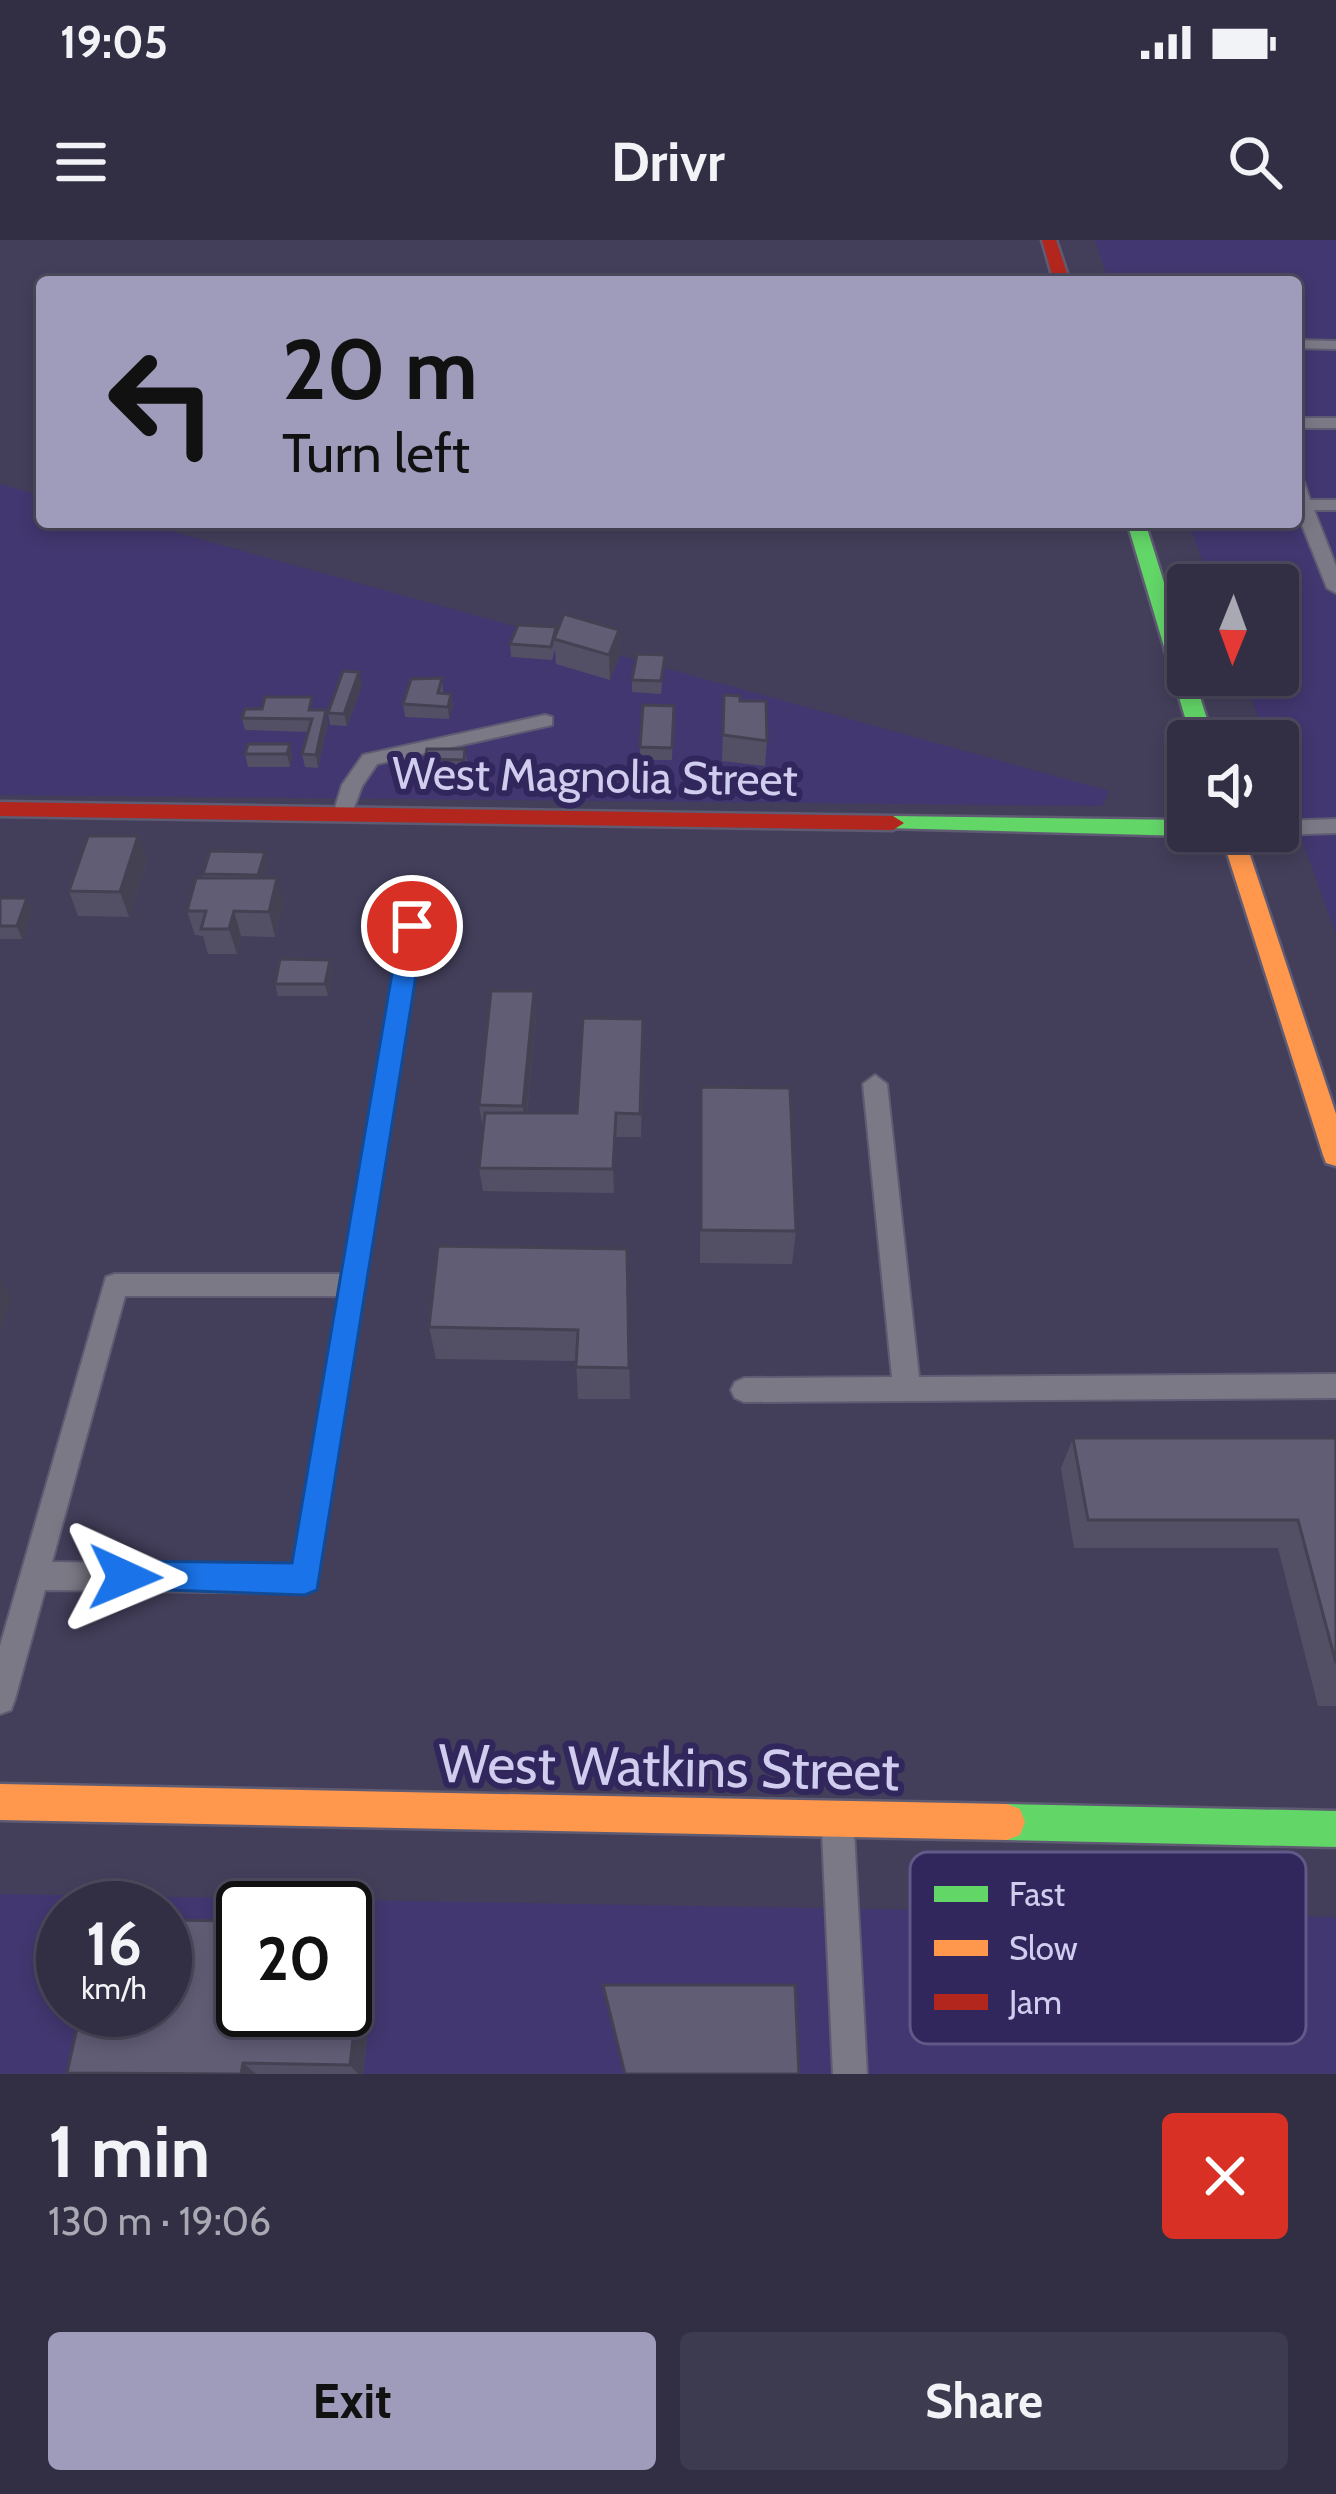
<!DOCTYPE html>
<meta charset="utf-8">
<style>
:root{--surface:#322f44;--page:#3d3b4f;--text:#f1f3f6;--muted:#a8a9b2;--line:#4d4a5d;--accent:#9f9bbb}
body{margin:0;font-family:Cabin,sans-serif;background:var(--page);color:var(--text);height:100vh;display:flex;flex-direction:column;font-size:45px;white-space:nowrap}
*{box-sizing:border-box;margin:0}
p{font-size:39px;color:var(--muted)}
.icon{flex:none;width:66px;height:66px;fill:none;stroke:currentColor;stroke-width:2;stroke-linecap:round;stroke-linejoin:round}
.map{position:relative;height:1834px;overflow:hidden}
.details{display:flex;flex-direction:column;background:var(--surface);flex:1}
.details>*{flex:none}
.guide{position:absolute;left:36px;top:36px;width:1266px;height:252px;border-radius:12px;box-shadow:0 6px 18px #0003,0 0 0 3px var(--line);background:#9f9bbb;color:#111;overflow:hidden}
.needle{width:78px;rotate:181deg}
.buttons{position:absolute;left:1167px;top:324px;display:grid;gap:24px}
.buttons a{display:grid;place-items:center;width:132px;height:132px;border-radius:12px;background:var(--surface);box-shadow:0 6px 18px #0003,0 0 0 3px var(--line);font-size:60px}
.speed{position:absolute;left:36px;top:1641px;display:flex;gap:24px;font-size:60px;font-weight:700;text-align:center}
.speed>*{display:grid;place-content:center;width:156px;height:156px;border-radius:50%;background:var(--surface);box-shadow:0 6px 18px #0003,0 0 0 3px var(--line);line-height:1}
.speed small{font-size:30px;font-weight:400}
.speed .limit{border:6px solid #111;border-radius:18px;background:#fff;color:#111}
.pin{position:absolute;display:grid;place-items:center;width:102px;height:102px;color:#fff;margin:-51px;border:6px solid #fff;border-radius:50%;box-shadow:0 3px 12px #0007}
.me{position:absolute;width:132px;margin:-66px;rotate:91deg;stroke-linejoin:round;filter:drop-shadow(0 0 9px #0008)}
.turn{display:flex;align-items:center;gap:42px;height:252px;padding:0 48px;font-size:54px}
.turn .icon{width:156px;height:156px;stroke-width:2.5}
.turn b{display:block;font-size:84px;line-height:102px}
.round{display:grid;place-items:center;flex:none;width:126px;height:126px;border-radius:12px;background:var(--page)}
.overview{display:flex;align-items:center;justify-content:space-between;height:204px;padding:0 48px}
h1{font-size:72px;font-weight:700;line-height:90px}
.action{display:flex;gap:24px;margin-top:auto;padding:24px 48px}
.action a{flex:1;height:138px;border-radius:12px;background:var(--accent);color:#111;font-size:48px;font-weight:700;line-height:138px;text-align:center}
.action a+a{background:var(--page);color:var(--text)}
.status{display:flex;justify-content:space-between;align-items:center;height:84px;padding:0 60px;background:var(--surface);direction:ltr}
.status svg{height:33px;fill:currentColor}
header{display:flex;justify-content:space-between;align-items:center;height:156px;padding:0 48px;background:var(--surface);font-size:54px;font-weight:700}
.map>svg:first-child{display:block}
</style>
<div class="status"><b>19:05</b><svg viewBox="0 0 49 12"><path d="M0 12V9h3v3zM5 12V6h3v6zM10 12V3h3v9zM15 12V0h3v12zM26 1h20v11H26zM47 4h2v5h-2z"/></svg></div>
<header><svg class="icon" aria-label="menu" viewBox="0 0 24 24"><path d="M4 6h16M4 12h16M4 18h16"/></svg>Drivr<svg class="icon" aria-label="search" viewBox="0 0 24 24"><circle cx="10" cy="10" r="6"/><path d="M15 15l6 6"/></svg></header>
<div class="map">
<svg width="1336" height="1834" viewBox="0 0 1336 1834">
<rect width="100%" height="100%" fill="#433f5b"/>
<!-- built -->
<g fill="#423770" fill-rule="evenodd">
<path d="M 1095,0 L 1336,0 L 1336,694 L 1278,533 L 1278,501 L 1267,501 L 1243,435 L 1278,435 L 1278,345 L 1211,345 L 1189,282 L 1296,282 L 1296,42 L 1109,42 Z"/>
<path d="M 0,244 L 42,256 L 42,282 L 138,282 L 1109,551 L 1102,566 L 0,555 Z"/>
<path d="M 0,1654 L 1336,1677 L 1336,1834 L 0,1834 ZM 63,1668 L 165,1668 L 165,1770 L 63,1770 ZM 243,1668 L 345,1668 L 345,1770 L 243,1770 Z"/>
</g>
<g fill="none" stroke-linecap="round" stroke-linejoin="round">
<!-- lane casing -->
<g stroke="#5e5b73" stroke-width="4">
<g id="lane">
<path d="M 1296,100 L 1336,101 L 1336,109 L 1296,108 Z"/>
<rect x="1296" y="178" width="40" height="10"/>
<path d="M 1296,237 L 1304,242 L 1310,260 L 1336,260 L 1336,270 L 1314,270 L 1336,326 L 1336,353 L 1327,348 L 1296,270 Z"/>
<path d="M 545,475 L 552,477 L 552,485 L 377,524 L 362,546 L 350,579 L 336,579 L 333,574 L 342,545 L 363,515 Z"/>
<path d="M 1336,579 L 1336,593 L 1278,595 L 1270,591 L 1278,591 L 1278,581 Z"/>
<path d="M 412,679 L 423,686 L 315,1349 L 305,1353 L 45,1350 L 15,1459 L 11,1470 L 0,1474 L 0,1406 L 106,1037 L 115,1034 L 342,1034 L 401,686 ZM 125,1056 L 339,1056 L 293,1325 L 52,1322 Z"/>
<path d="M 875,835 L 887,844 L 919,1137 L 1336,1134 L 1336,1158 L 744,1162 L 735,1158 L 731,1150 L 735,1142 L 744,1138 L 892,1137 L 863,844 Z"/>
<path d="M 838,1575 L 849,1580 L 854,1591 L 867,1834 L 833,1834 L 822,1591 L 827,1580 Z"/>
</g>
</g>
<!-- fast casing -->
<g stroke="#5e5b73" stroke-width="5">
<g id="fast">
<path d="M 1127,282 L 1145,282 L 1188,419 L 1188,435 L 1193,435 L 1214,501 L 1192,501 Z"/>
<path d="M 893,576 L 1188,580 L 1188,591 L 1197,591 L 1188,596 L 885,588 L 882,583 Z"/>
<path d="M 1007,1564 L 1336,1571 L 1336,1607 L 1007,1600 L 994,1595 L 989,1582 L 994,1569 Z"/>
</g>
</g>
<!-- slow casing -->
<g stroke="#5e5b73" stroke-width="5">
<g id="slow">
<path d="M 1220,591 L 1242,591 L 1336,874 L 1336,926 L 1326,923 L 1323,915 Z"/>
<path d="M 0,1544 L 1007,1564 L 1020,1569 L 1025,1582 L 1020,1595 L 1007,1600 L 0,1580 Z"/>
</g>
</g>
<!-- jam casing -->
<g stroke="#5e5b73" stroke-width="5">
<g id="jam">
<path d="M 1042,0 L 1056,0 L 1070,42 L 1054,42 Z"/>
<path d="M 0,562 L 893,576 L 904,583 L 893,590 L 0,576 Z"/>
</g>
</g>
<!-- lane -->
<use href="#lane" fill="#7a7985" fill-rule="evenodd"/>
<!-- fast -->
<use href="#fast" fill="#63d668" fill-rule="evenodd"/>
<!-- slow -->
<use href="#slow" fill="#ff974d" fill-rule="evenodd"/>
<!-- jam -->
<use href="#jam" fill="#b3261e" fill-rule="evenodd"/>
</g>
<!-- wall -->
<g fill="#535065">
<path d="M 556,387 L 557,392 L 619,390 L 620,414 L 610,440 L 556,424 L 555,409 L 552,420 L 511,417 L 510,404 Z"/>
<path d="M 665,415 L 661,454 L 632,452 L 632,440 Z"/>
<path d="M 442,438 L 443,453 L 451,454 L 453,466 L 449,479 L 405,477 L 403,464 Z"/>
<path d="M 362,445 L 347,486 L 330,485 L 328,473 Z"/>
<path d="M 724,455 L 740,461 L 767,501 L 765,526 L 722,521 Z"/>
<path d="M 674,466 L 672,520 L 640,520 L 640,507 Z"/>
<path d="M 315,470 L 328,483 L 318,528 L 305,527 L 302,514 L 308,492 L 245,490 L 242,478 Z"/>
<path d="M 290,504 L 292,517 L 290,527 L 248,527 L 245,514 Z"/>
<path d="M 465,509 L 467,522 L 465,533 L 427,532 L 425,519 Z"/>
<path d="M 147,621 L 129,677 L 78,676 L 69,651 Z"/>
<path d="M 268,624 L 264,638 L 283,663 L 275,697 L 241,696 L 237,714 L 208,714 L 203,696 L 195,695 L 187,671 L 204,638 L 203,634 Z"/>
<path d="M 0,658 L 27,658 L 32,671 L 22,699 L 0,699 Z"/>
<path d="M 333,732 L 328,756 L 278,756 L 275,744 Z"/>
<path d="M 534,751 L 536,776 L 527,873 L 577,873 L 643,803 L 641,897 L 616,897 L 614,953 L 483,951 L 479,928 L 483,889 L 479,865 Z"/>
<path d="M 701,847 L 796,991 L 792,1024 L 700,1023 Z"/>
<path d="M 627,1009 L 630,1159 L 578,1159 L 576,1121 L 436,1119 L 429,1087 Z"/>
<path d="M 1073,1198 L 1336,1198 L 1336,1466 L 1318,1466 L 1278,1308 L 1074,1308 L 1061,1228 Z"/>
<path d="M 371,1764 L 363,1834 L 68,1834 L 243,1770 Z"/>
</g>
<!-- shaded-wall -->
<g fill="#444152">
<path d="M 619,390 L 620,414 L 610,440 L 609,415 Z"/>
<path d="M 359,432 L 362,445 L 347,486 L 344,474 Z"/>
<path d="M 451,454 L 453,466 L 449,479 L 448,467 Z"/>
<path d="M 326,470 L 328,483 L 318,528 L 316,515 Z"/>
<path d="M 290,504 L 292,517 L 290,527 L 287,514 Z"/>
<path d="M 138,596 L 147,621 L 129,677 L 120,652 Z"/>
<path d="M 265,612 L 268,624 L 262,648 L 258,635 Z"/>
<path d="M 277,638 L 283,663 L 275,697 L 269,672 Z"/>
<path d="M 27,658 L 32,671 L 22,699 L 17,686 Z"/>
<path d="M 234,671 L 241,696 L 237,714 L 229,689 Z"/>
<path d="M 330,720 L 333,732 L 328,756 L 325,744 Z"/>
<path d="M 534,751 L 536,776 L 525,890 L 523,866 Z"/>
<path d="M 616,873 L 616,897 L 614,953 L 613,929 Z"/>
<path d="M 0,1040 L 11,1058 L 0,1092 Z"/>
<path d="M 359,1748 L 371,1764 L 363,1834 L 358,1834 L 350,1825 Z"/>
<path d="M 243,1823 L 256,1834 L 241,1834 Z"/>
</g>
<!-- building -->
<g fill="#615d75" stroke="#444152" stroke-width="3">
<path d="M 564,374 L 619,390 L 609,415 L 554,399 Z"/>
<path d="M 518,385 L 556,387 L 551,407 L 510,404 Z"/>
<path d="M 637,414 L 665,415 L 661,441 L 632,440 Z"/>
<path d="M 343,431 L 359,432 L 344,474 L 328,473 Z"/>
<path d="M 442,438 L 438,453 L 451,454 L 448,467 L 403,464 L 411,439 Z"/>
<path d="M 724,455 L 740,456 L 740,461 L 766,461 L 767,501 L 723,495 Z"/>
<path d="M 265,457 L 312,457 L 309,470 L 326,470 L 316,515 L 302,514 L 312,479 L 242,478 L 245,469 L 262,469 Z"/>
<path d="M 643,465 L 674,466 L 672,508 L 640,507 Z"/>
<path d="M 248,504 L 290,504 L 287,514 L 245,514 Z"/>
<path d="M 427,509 L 465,509 L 464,520 L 425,519 Z"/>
<path d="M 88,596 L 138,596 L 120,652 L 69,651 Z"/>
<path d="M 210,611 L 265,612 L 258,635 L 203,634 Z"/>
<path d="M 196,638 L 277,638 L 269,672 L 234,671 L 229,689 L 201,689 L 206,671 L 187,671 Z"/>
<path d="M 0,658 L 27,658 L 17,686 L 0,686 Z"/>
<path d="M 280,719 L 330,720 L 325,744 L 275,744 Z"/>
<path d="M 491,751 L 534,751 L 523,866 L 479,865 Z"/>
<path d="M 583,778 L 643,779 L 640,874 L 616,873 L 613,929 L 479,928 L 485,873 L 577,873 Z"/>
<path d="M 701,847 L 790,848 L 796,991 L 701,990 Z"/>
<path d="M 438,1006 L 627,1009 L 629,1128 L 576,1127 L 578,1090 L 429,1087 Z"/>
<path d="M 1073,1198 L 1336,1198 L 1336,1423 L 1298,1280 L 1088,1280 Z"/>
<path d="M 165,1680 L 243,1681 L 243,1770 L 345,1770 L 345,1748 L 359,1748 L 350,1825 L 243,1823 L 241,1834 L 67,1833 L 81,1770 L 165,1770 Z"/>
<path d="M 603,1745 L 795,1745 L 799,1834 L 625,1834 Z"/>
</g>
<!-- route -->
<path fill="#1a73e8" stroke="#114b97" stroke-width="3" d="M 412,677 L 424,686 L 317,1350 L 305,1355 L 113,1348 L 108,1337 L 113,1326 L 125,1321 L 292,1323 L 400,686 Z"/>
<g text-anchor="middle" stroke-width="12" stroke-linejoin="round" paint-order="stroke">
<!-- street labels -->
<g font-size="45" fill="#d0cdee" stroke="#32275c">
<text transform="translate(595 536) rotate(1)" y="16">West Magnolia Street</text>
</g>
<!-- near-street labels -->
<g font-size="54" fill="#d0cdee" stroke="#32275c">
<text transform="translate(669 1527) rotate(1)" y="19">West Watkins Street</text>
</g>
</g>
<!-- legend -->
<rect x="910" y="1612" width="396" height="192" rx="18" fill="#32275c" stroke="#615988" stroke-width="3"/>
<rect x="934" y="1646" width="54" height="16" fill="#63d668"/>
<rect x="934" y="1700" width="54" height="16" fill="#ff974d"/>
<rect x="934" y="1754" width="54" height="16" fill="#b3261e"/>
<g font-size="33" fill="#d0cdee">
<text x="1009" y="1666">Fast</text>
<text x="1009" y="1720">Slow</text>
<text x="1009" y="1774">Jam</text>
</g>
</svg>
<div class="buttons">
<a><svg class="needle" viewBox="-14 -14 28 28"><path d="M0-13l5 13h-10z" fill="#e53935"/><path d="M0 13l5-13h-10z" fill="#a8a9b2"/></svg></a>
<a><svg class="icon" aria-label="sound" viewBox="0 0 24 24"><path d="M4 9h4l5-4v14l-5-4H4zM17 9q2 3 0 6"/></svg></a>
</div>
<div class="speed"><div>16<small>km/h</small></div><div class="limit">20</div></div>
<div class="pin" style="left:412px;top:686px;background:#d93025"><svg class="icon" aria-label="arrive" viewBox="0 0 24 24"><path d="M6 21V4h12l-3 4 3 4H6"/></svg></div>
<svg class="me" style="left:125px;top:1337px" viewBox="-20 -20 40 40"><path d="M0-17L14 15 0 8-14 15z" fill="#1a73e8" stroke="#fff" stroke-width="4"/></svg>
<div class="guide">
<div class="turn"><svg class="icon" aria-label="left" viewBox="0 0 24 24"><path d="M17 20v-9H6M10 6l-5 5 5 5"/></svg><div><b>20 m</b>Turn left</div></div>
</div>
</div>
<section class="details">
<div class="overview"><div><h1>1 min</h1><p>130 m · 19:06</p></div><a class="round" style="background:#d93025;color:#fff"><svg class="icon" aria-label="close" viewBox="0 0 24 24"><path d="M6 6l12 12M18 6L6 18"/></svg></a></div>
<div class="action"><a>Exit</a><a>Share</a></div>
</section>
